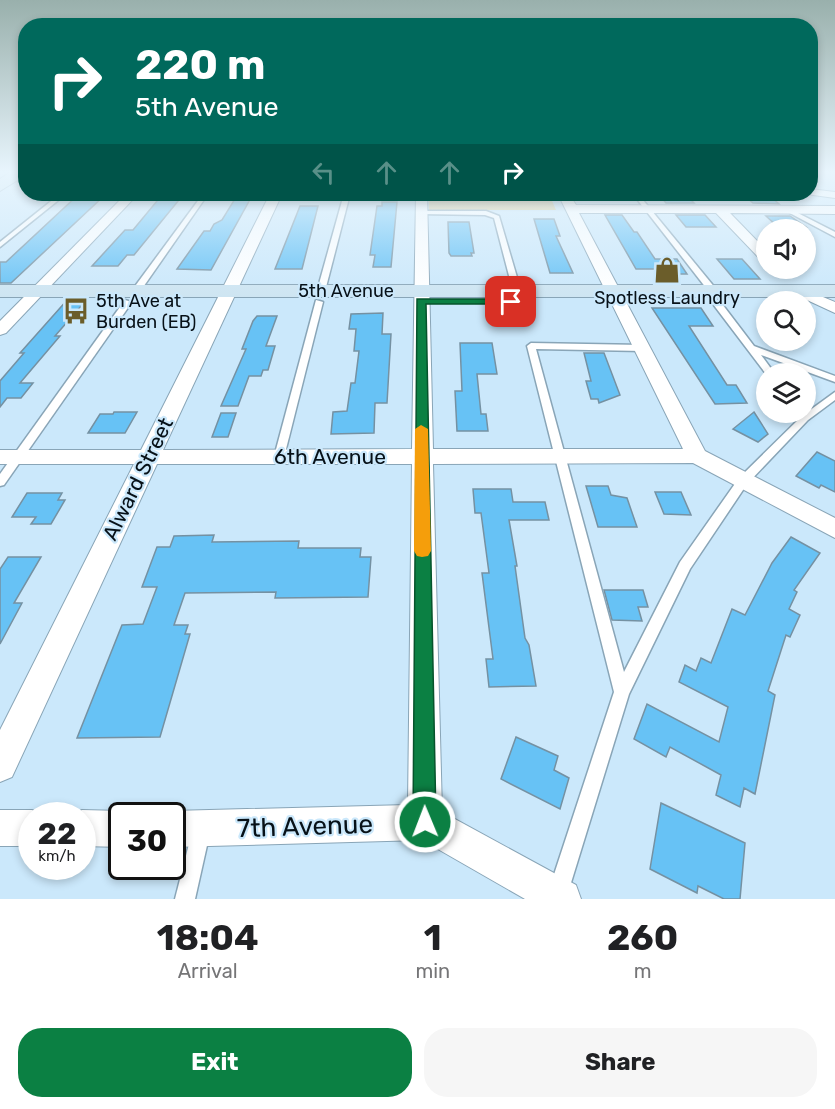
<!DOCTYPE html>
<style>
:root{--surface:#fff;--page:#f6f6f6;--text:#202124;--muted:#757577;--accent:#0b8043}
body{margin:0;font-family:Rubik,sans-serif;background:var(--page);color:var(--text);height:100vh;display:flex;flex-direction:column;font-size:22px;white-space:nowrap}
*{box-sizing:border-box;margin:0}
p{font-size:20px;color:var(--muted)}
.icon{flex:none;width:33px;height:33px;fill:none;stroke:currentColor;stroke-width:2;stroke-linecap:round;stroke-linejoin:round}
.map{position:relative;height:899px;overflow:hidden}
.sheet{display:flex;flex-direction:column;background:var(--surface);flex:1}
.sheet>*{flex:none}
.top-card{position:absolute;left:18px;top:18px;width:800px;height:183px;border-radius:24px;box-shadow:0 3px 9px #0003;background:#00695c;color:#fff;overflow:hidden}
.buttons{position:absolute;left:756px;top:219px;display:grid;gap:12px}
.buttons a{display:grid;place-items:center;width:60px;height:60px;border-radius:50%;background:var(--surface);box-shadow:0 3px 9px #0003;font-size:30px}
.speed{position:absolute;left:18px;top:802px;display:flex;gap:12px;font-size:30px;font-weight:700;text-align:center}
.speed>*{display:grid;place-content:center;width:78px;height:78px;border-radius:50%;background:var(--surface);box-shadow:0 3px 9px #0003;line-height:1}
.speed small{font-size:15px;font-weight:400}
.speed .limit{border:3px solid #111;border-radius:9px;background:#fff;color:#111}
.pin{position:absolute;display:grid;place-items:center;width:51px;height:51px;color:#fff;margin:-26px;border-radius:12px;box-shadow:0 3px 9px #0006}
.me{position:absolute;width:66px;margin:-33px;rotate:359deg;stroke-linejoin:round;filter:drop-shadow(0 0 4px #0008)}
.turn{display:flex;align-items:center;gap:21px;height:126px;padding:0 18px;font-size:27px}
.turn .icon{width:78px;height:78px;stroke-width:2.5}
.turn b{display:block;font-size:42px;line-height:51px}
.lanes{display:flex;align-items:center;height:57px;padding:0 18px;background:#0003;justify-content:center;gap:30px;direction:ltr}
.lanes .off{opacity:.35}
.eta{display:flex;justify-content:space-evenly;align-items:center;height:102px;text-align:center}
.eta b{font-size:36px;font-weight:700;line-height:42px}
.button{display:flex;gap:12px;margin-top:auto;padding:12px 18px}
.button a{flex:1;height:69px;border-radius:24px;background:var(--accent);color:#fff;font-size:24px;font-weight:700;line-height:69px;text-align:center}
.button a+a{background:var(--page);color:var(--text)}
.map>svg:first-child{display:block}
</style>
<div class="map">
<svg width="835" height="899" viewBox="0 0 835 899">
<rect width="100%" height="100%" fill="#cbe8fb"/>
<!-- green -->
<path fill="#dfcf96" d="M 428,194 L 549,194 L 556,210 L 429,210 Z"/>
<!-- building -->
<g fill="#67c2f5" stroke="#7591a2" stroke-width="1.5">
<path d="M 79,194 L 106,194 L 11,283 L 0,283 L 0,262 L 6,262 Z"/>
<path d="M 238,194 L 253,194 L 211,270 L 177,269 L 204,231 L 210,231 L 214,224 L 222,220 Z"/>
<path d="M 162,195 L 183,195 L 134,255 L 127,255 L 118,266 L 92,266 L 125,230 L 133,230 Z"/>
<path d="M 660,196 L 687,196 L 694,203 L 666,203 Z"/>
<path d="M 745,196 L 771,197 L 779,204 L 753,203 Z"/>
<path d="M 382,202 L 397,202 L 391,267 L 373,267 L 375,255 L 370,255 L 377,206 L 382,206 Z"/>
<path d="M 300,206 L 318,206 L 302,269 L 275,269 Z"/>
<path d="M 605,215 L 622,215 L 634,232 L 637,232 L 655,259 L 677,259 L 687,274 L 660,274 L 657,269 L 636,269 Z"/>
<path d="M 676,215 L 705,215 L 716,227 L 686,227 Z"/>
<path d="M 766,216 L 790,216 L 806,227 L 778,227 Z"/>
<path d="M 534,219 L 554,219 L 560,236 L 556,236 L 573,273 L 550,273 Z"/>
<path d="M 448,222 L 469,222 L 474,253 L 471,253 L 472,256 L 451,256 L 449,253 Z"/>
<path d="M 717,259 L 742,259 L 760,279 L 734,279 Z"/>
<path d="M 68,299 L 75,299 L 82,305 L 55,336 L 60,336 L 20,383 L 33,383 L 21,398 L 7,398 L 0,407 L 0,381 L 24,353 L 20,353 Z"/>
<path d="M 652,308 L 701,308 L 713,326 L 689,326 L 727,385 L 736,385 L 747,403 L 715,404 Z"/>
<path d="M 383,313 L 382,334 L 391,334 L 387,403 L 375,403 L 374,433 L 331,434 L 333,412 L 347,411 L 351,383 L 355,383 L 359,351 L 354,351 L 356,329 L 349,329 L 351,314 Z"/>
<path d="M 257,316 L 277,316 L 266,346 L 275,346 L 268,370 L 263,370 L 261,376 L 249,376 L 238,406 L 221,406 L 246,349 L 242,349 L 253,321 Z"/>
<path d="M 460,343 L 492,343 L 497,374 L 477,374 L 481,414 L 486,414 L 488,431 L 457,431 L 455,391 L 462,391 Z"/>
<path d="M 584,353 L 604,353 L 620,395 L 599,403 L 598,399 L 591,399 L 586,381 L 591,381 Z"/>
<path d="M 114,412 L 137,412 L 125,433 L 88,433 L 100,414 L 113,414 Z"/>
<path d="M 754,412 L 768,434 L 758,442 L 733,429 Z"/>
<path d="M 221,413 L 236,413 L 228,437 L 212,437 Z"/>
<path d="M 817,452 L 835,461 L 835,492 L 821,485 L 819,488 L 796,476 Z"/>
<path d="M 586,486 L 608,486 L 611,495 L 627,498 L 637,527 L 598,527 Z"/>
<path d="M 473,489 L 511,489 L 513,502 L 545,502 L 549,520 L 509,520 L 517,566 L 515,566 L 525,638 L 529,645 L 536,686 L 489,687 L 486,659 L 493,659 L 482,573 L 489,573 L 481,513 L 475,513 Z"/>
<path d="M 655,492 L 681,492 L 691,515 L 664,514 Z"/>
<path d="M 27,493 L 62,493 L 58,500 L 65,500 L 51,524 L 31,524 L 36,517 L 12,517 Z"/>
<path d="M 214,535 L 212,542 L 299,541 L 298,548 L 361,548 L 360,557 L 371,557 L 368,597 L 275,598 L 276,592 L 185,593 L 174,625 L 188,625 L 185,634 L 190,634 L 160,737 L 77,738 L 122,625 L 143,624 L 157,587 L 142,587 L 157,547 L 170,547 L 174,536 Z"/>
<path d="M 791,537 L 820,553 L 794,590 L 797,592 L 789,609 L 800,615 L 790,637 L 786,635 L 768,691 L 775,695 L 755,794 L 744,788 L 740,807 L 716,795 L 721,775 L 670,747 L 666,757 L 634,739 L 647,704 L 719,742 L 728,707 L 679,682 L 685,665 L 696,671 L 701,658 L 711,663 L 732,609 L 745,615 L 772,563 Z"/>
<path d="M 8,557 L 41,557 L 14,603 L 22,603 L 0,644 L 0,569 Z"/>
<path d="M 604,590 L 643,590 L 648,607 L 638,607 L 642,621 L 612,620 Z"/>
<path d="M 516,737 L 558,756 L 554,770 L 569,778 L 560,809 L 501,779 Z"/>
<path d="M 661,803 L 745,843 L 740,899 L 724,899 L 698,886 L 697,893 L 650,869 Z"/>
</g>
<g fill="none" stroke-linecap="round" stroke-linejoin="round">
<!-- lane casing -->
<g stroke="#89a5b7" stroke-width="3">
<g id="lane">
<path d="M 60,194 L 66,194 L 0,247 L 0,242 Z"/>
<path d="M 203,194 L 208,194 L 139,293 L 133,293 L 133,289 Z"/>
<path d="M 344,194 L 350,194 L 325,291 L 321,293 L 317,291 Z"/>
<path d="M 633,194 L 638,194 L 716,289 L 716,293 L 710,293 Z"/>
<path d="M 788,208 L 835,232 L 835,237 L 786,211 L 786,209 Z"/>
<path d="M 421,211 L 486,211 L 499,216 L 521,291 L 520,293 L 513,291 L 494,218 L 485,215 L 419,214 L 419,212 Z"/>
<path d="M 125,300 L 132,302 L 4,485 L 0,486 L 0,474 Z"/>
<path d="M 316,300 L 323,302 L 284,457 L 279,461 L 274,457 Z"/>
<path d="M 713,300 L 719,300 L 754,346 L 835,376 L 835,382 L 761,355 L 775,374 L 766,374 L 713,304 Z"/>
<path d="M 531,343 L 643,345 L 647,348 L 643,351 L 536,349 L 624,672 L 680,562 L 739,478 L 802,416 L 835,392 L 835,400 L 808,420 L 747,484 L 690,569 L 629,694 L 566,899 L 546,899 L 614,692 L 527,346 Z"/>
<path d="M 201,823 L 207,826 L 210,832 L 195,899 L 175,899 L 192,832 L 195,826 Z"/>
</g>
</g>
<!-- street casing -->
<g stroke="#89a5b7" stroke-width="2">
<g id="street">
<path d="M 810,189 L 835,192 L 835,198 L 806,194 L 810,194 Z"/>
<path d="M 126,194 L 138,194 L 6,333 L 0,335 L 0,321 Z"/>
<path d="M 270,194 L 282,194 L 163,450 L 412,449 L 416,194 L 427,194 L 433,449 L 683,449 L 558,194 L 569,194 L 576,205 L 835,206 L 835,214 L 730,213 L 766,250 L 766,261 L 761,260 L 716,213 L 579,213 L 705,451 L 835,518 L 835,538 L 693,463 L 433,464 L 442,812 L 576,885 L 581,899 L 525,899 L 422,840 L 172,847 L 172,816 L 160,816 L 172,811 L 408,805 L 412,464 L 157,464 L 12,777 L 0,782 L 0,730 L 134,464 L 0,464 L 0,450 L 141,450 Z"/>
<path d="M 799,287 L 835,302 L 835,313 L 794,294 L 792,291 L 794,288 Z"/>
<path d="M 0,810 L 32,810 L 45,815 L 32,816 L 32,846 L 0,846 Z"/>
<path d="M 82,810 L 122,811 L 134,816 L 122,816 L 122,847 L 82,846 L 82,816 L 69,816 Z"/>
</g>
</g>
<!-- secondary casing -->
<g stroke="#89a5b7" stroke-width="2">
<g id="secondary">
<path d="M 12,171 L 26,171 L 26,175 L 0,191 L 0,179 Z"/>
<rect x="0" y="285" width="835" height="12"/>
</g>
</g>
<!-- lane -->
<use href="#lane" fill="#fff" fill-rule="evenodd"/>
<!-- street -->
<use href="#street" fill="#fff" fill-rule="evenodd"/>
<!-- secondary -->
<use href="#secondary" fill="#cee5f2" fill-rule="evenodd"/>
</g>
<!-- sky -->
<linearGradient id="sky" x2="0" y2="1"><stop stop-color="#99b0ac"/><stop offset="0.58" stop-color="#e8f5fd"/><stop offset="1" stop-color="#e8f5fd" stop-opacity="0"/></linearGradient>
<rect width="835" height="297" fill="url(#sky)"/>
<!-- route -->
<path fill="#0b8043" stroke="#07532c" stroke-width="1.5" d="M 417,299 L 511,299 L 516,302 L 511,304 L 426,304 L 436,822 L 433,831 L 425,834 L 417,831 L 413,822 Z"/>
<!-- slow -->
<path fill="#f59e0b" d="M 421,425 L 428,429 L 431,551 L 428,556 L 422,557 L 417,556 L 414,551 L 415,429 Z"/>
<!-- icons -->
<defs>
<g id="shop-bare" transform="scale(2.07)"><path d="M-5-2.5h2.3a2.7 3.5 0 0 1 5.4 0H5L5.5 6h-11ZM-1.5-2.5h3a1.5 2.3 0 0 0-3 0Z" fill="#6b5d2a" stroke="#cbe8fb" stroke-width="2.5" paint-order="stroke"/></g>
<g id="bus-bare" transform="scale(2.07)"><path d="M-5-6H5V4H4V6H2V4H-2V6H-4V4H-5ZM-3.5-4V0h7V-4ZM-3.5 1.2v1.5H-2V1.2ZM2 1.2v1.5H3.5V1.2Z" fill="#6b5d2a" stroke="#cbe8fb" stroke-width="2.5" paint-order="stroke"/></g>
</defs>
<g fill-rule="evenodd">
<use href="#shop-bare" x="667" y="270"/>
<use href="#bus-bare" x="76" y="311"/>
</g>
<g text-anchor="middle" stroke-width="4.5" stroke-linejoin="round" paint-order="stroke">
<!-- far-street labels -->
<g font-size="18" fill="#071118" stroke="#cbe8fb">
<text x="346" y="297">5th Avenue</text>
</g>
<!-- far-poi labels -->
<g font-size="18" fill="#071118" stroke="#cbe8fb">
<text x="667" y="304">Spotless Laundry</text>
<text x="96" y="307" text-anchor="start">5th Ave at<tspan x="96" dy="21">Burden (EB)</tspan></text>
</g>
<!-- street labels -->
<g font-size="21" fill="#071118" stroke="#cbe8fb">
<text x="330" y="464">6th Avenue</text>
<text transform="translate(138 479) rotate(-64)" y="7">Alward Street</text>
</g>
<!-- near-street labels -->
<g font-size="26" fill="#071118" stroke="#cbe8fb">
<text transform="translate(305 826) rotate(-2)" y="9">7th Avenue</text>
</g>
</g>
</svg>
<div class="buttons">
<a><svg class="icon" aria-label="sound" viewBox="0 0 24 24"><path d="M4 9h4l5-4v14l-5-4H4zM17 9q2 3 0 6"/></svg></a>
<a><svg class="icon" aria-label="search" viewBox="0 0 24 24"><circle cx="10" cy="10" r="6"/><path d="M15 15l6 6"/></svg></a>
<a><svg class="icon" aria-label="layers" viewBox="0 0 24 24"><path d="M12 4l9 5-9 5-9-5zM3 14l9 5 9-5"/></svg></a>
</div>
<div class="speed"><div>22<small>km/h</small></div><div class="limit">30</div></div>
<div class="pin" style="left:511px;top:302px;background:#d93025"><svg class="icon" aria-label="arrive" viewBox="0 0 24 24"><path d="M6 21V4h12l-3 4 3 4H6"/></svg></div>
<svg class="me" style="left:425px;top:822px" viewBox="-20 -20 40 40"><circle r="17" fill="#0b8043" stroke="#fff" stroke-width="3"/><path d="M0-11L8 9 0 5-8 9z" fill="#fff"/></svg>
<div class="top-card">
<div class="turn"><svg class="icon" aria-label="right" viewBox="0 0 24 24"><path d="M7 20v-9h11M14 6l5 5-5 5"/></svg><div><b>220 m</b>5th Avenue</div></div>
<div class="lanes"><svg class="icon off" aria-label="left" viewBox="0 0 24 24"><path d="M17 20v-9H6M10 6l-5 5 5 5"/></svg><svg class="icon off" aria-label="ahead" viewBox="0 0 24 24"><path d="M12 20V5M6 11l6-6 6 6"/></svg><svg class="icon off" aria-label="ahead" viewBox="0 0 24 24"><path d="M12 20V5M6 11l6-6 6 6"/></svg><svg class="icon" aria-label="right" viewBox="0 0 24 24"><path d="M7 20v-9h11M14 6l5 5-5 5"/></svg></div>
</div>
</div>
<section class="sheet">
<div class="eta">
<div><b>18:04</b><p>Arrival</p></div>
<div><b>1</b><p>min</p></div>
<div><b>260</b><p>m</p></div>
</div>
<div class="button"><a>Exit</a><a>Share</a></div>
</section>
